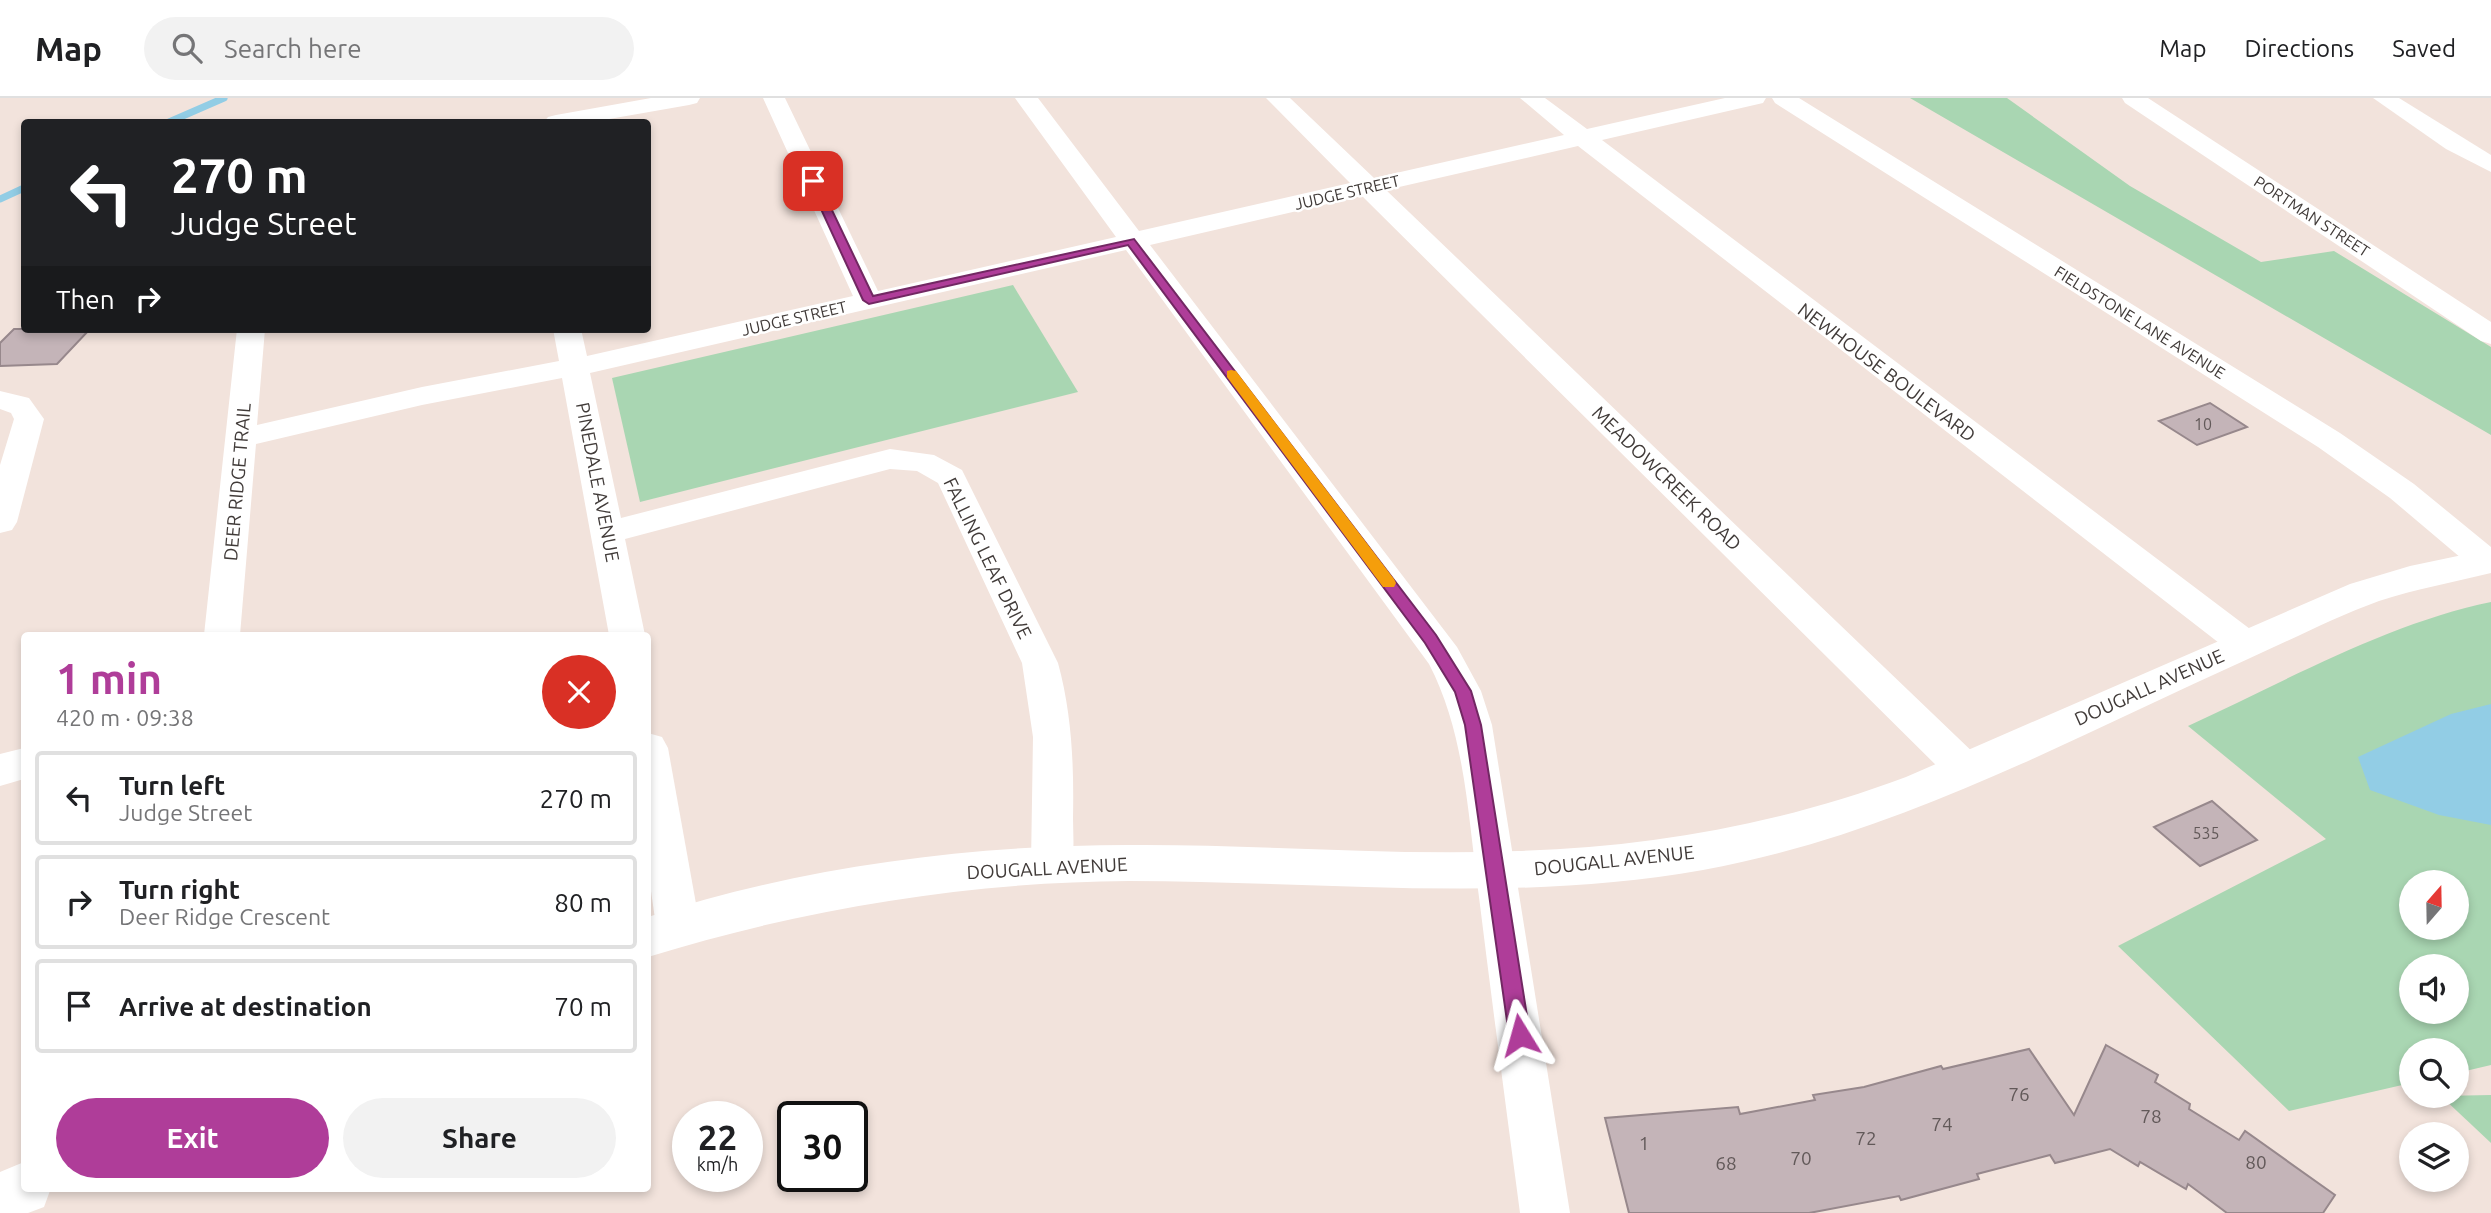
<!DOCTYPE html>
<meta charset="utf-8">
<style>
:root{--surface:#fff;--page:#f2f2f2;--text:#202124;--muted:#757577;--line:#e0e0e0;--accent:#af3d99}
body{margin:0;font-family:Ubuntu,sans-serif;background:var(--page);color:var(--text);height:100vh;display:flex;flex-direction:column;font-size:26px;white-space:nowrap}
*{box-sizing:border-box;margin:0}
p{font-size:23px;color:var(--muted)}
.icon{flex:none;width:38px;height:38px;fill:none;stroke:currentColor;stroke-width:2;stroke-linecap:round;stroke-linejoin:round}
.map{position:relative;flex:1;overflow:hidden}
.drawer{position:absolute;left:21px;top:534px;width:630px;height:560px;display:flex;flex-direction:column;background:var(--surface);border-radius:7px;box-shadow:0 4px 10px #0003}
.drawer>*{flex:none}
.hud{position:absolute;left:21px;top:21px;width:630px;height:214px;border-radius:7px;box-shadow:0 4px 10px #0003;background:#202124;color:#fff;overflow:hidden}
.needle{width:46px;rotate:20deg}
.tools{position:absolute;left:2399px;top:772px;display:grid;gap:14px}
.tools a{display:grid;place-items:center;width:70px;height:70px;border-radius:50%;background:var(--surface);box-shadow:0 4px 10px #0003;font-size:35px}
.speed{position:absolute;left:672px;top:1003px;display:flex;gap:14px;font-size:35px;font-weight:700;text-align:center}
.speed>*{display:grid;place-content:center;width:91px;height:91px;border-radius:50%;background:var(--surface);box-shadow:0 4px 10px #0003;line-height:1}
.speed small{font-size:18px;font-weight:400}
.speed .limit{border:4px solid #111;border-radius:10px;background:#fff;color:#111}
.pin{position:absolute;display:grid;place-items:center;width:60px;height:60px;color:#fff;margin:-30px;border-radius:14px;box-shadow:0 4px 10px #0006}
.me{position:absolute;width:77px;margin:-38px;rotate:352deg;stroke-linejoin:round;filter:drop-shadow(0 0 5px #0008)}
.turn{display:flex;align-items:center;gap:24px;height:147px;padding:0 35px;font-size:32px}
.turn .icon{width:91px;height:91px;stroke-width:2.5}
.turn b{display:block;font-size:49px;line-height:60px}
.then{display:flex;align-items:center;height:66px;padding:0 35px;background:#0003;gap:14px;font-size:26px}
.round{display:grid;place-items:center;flex:none;width:74px;height:74px;border-radius:37px;background:var(--page)}
.summary{display:flex;align-items:center;justify-content:space-between;height:119px;padding:0 35px}
h1{font-size:42px;font-weight:600;line-height:52px;color:var(--accent)}
.action{display:flex;gap:14px;margin-top:auto;padding:14px 35px}
.action a{flex:1;height:80px;border-radius:42px;background:var(--accent);color:#fff;font-size:28px;font-weight:600;line-height:80px;text-align:center}
.action a+a{background:var(--page);color:var(--text)}
ul{padding:0;list-style:none}
li{display:flex;align-items:center;gap:21px;height:94px;margin:0 14px 10px;padding:0 21px;border:4px solid var(--line);border-radius:7px}
li div{flex:1}
li b{display:block;font-size:26px}
li em{font-style:normal}
header{display:flex;align-items:center;gap:42px;box-sizing:border-box;height:98px;padding:0 35px;background:var(--surface);border-bottom:2px solid var(--line)}
header strong{font-size:33px}
nav{display:flex;gap:38px;margin-inline-start:auto;font-size:24px}
.search{width:490px;height:63px;background:var(--page);display:flex;align-items:center;gap:18px;box-sizing:border-box;padding:0 24px;border-radius:38px;color:var(--muted);font-size:26px}
.map>svg:first-child{display:block}
</style>
<header>
<strong>Map</strong>
<div class="search"><svg class="icon" aria-label="search" viewBox="0 0 24 24"><circle cx="10" cy="10" r="6"/><path d="M15 15l6 6"/></svg>Search here</div>
<nav><a>Map</a><a>Directions</a><a>Saved</a></nav>
</header>
<div class="map">
<svg width="2491" height="1115" viewBox="0 0 2491 1115">
<rect width="100%" height="100%" fill="#f2e3dc"/>
<!-- green -->
<g fill="#a9d6b2" fill-rule="evenodd">
<path d="M 1910,0 L 2007,0 L 2130,88 L 2261,164 L 2334,153 L 2491,249 L 2491,337 Z"/>
<path d="M 1013,187 L 1078,294 L 640,404 L 612,280 Z"/>
<path d="M 2491,504 L 2491,967 L 2457,975 L 2457,952 L 2412,952 L 2411,985 L 2289,1013 L 2118,848 L 2326,741 L 2188,628 C 2284,584 2388,525 2491,504 ZM 2412,784 L 2457,784 L 2457,830 L 2412,830 ZM 2412,868 L 2457,868 L 2457,914 L 2412,914 Z"/>
<path d="M 2491,997 L 2491,1045 L 2441,998 Z"/>
</g>
<!-- water -->
<path fill="#92cde5" d="M 2491,606 L 2491,727 L 2439,717 L 2370,692 L 2358,659 L 2451,616 Z"/>
<g fill="none" stroke-linecap="round" stroke-linejoin="round">
<!-- stream -->
<g stroke="#92cde5" stroke-width="7">
<path d="M 169,24 L 224,0"/>
<path d="M 0,101 L 24,90"/>
</g>
</g>
<!-- building -->
<g fill="#c4b4b8" stroke="#97888c" stroke-width="2">
<path d="M 14,231 L 90,231 L 57,266 L 0,268 L 0,245 Z"/>
<path d="M 2210,305 L 2247,329 L 2197,347 L 2159,323 Z"/>
<path d="M 2212,703 L 2257,742 L 2200,768 L 2154,729 Z"/>
<path d="M 2106,947 L 2158,977 L 2155,984 L 2190,1006 L 2189,1011 L 2239,1042 L 2245,1033 L 2335,1097 L 2323,1115 L 2227,1115 L 2188,1086 L 2186,1091 L 2140,1064 L 2138,1068 L 2110,1051 L 2055,1065 L 2050,1057 L 1977,1076 L 1979,1081 L 1901,1102 L 1899,1098 L 1809,1115 L 1629,1115 L 1605,1020 L 1738,1009 L 1740,1016 L 1815,1002 L 1813,997 L 1864,989 L 1941,968 L 1943,971 L 2029,951 L 2074,1017 Z"/>
</g>
<g fill="none" stroke-linecap="round" stroke-linejoin="round">
<!-- minor -->
<g fill="#fff" fill-rule="evenodd">
<path d="M 651,0 L 700,0 L 697,5 L 689,7 L 592,24 L 544,24 L 548,19 L 556,17 Z"/>
<path d="M 763,0 L 785,0 L 878,193 L 1116,139 L 1015,0 L 1038,0 L 1139,133 L 1350,85 L 1266,0 L 1290,0 L 1374,80 L 1564,37 L 1520,0 L 1545,0 L 1587,31 L 1725,0 L 1766,0 L 1763,5 L 1602,42 L 2258,537 L 2263,546 L 2258,555 L 2245,559 L 2232,555 L 1578,48 L 1386,92 L 1980,661 L 1986,672 L 1980,683 L 1966,688 L 1952,683 L 1362,98 L 1150,147 L 1457,549 L 1481,593 L 1492,627 L 1570,1115 L 1520,1115 C 1506,1010 1492,904 1479,799 C 1468,721 1466,637 1429,566 L 1126,152 L 590,275 L 621,420 L 890,351 L 934,357 L 962,372 L 1058,565 C 1072,616 1074,668 1073,720 C 1073,740 1076,760 1067,778 L 1052,784 L 1037,778 L 1031,766 L 1033,639 L 1022,565 L 938,385 L 917,373 L 890,371 L 625,441 L 645,537 L 609,537 L 562,280 L 422,307 L 256,346 L 240,537 L 204,537 L 237,231 L 265,231 L 257,327 L 422,289 L 559,263 L 553,231 L 581,231 L 587,258 L 853,198 Z"/>
<path d="M 1772,0 L 1799,0 L 2340,335 L 2414,386 L 2491,449 L 2491,473 L 2474,471 L 2390,400 L 2318,349 L 1775,5 Z"/>
<path d="M 2122,0 L 2148,0 L 2491,224 L 2491,246 L 2481,243 L 2125,5 Z"/>
<path d="M 2373,0 L 2399,0 L 2491,57 L 2491,74 L 2446,51 Z"/>
<path d="M 0,293 L 29,300 L 44,321 L 17,424 L 12,432 L 0,435 L 0,367 L 14,321 L 11,315 L 0,311 Z"/>
<path d="M 648,635 L 662,639 L 668,650 L 700,828 L 693,841 L 678,847 L 663,841 L 656,828 L 648,772 Z"/>
<path d="M 24,650 L 24,681 L 0,688 L 0,656 Z"/>
</g>
<!-- tertiary -->
<g fill="#fff" fill-rule="evenodd">
<path d="M 2491,451 L 2491,475 C 2454,484 2416,491 2379,503 C 2335,519 2291,542 2248,561 C 2070,641 1897,737 1703,772 C 1513,806 1321,783 1129,783 C 966,784 803,811 648,859 L 648,819 C 799,769 969,747 1128,747 C 1258,746 1388,758 1518,753 C 1651,749 1781,726 1906,679 L 2350,486 L 2410,468 Z"/>
<path d="M 24,1064 L 24,1090 L 51,1090 L 44,1109 L 28,1115 L 0,1115 L 0,1074 Z"/>
</g>
</g>
<!-- route -->
<path fill="#af3d99" stroke="#722863" stroke-width="2" d="M 813,80 L 818,83 L 873,198 L 1134,141 L 1436,537 L 1471,593 L 1481,627 L 1530,937 L 1527,944 L 1520,947 L 1512,944 L 1509,937 L 1465,627 L 1455,594 L 1425,545 L 1128,147 L 869,206 L 863,202 L 808,83 Z"/>
<!-- slow -->
<path fill="#f59e0b" d="M 1231,272 L 1236,273 L 1394,481 L 1396,485 L 1394,489 L 1383,489 L 1227,279 L 1227,273 Z"/>
<g text-anchor="middle" stroke-width="5" stroke-linejoin="round" paint-order="stroke">
<!-- far-street labels -->
<g font-size="16" fill="#413b39" stroke="#fff">
<text transform="translate(1347 94) rotate(-13)" y="6">JUDGE STREET</text>
<text transform="translate(2312 118) rotate(33)" y="6">PORTMAN STREET</text>
<text transform="translate(794 220) rotate(-13)" y="6">JUDGE STREET</text>
<text transform="translate(2140 224) rotate(32)" y="6">FIELDSTONE LANE AVENUE</text>
</g>
<!-- number labels -->
<g font-size="16" fill="#625959">
<text x="2203" y="332">10</text>
<text x="2206" y="741">535</text>
</g>
<!-- street labels -->
<g font-size="19" fill="#413b39" stroke="#fff">
<text transform="translate(1887 274) rotate(37)" y="7">NEWHOUSE BOULEVARD</text>
<text transform="translate(1667 380) rotate(44)" y="7">MEADOWCREEK ROAD</text>
<text transform="translate(237 384) rotate(-85)" y="7">DEER RIDGE TRAIL</text>
<text transform="translate(598 384) rotate(79)" y="7">PINEDALE AVENUE</text>
<text transform="translate(988 460) rotate(64)" y="7">FALLING LEAF DRIVE</text>
<text transform="translate(2149 589) rotate(-24)" y="7">DOUGALL AVENUE</text>
<text transform="translate(1614 762) rotate(-6)" y="7">DOUGALL AVENUE</text>
<text transform="translate(1047 770) rotate(-3)" y="7">DOUGALL AVENUE</text>
</g>
<!-- near-number labels -->
<g font-size="19" fill="#625959">
<text x="2019" y="1003">76</text>
<text x="2151" y="1025">78</text>
<text x="1942" y="1033">74</text>
<text x="1866" y="1047">72</text>
<text x="1644" y="1052">1</text>
<text x="1801" y="1067">70</text>
<text x="2256" y="1071">80</text>
<text x="1726" y="1072">68</text>
</g>
</g>
</svg>
<div class="tools">
<a><svg class="needle" viewBox="-14 -14 28 28"><path d="M0-13l5 13h-10z" fill="#e53935"/><path d="M0 13l5-13h-10z" fill="#757577"/></svg></a>
<a><svg class="icon" aria-label="sound" viewBox="0 0 24 24"><path d="M4 9h4l5-4v14l-5-4H4zM17 9q2 3 0 6"/></svg></a>
<a><svg class="icon" aria-label="search" viewBox="0 0 24 24"><circle cx="10" cy="10" r="6"/><path d="M15 15l6 6"/></svg></a>
<a><svg class="icon" aria-label="layers" viewBox="0 0 24 24"><path d="M12 4l9 5-9 5-9-5zM3 14l9 5 9-5"/></svg></a>
</div>
<div class="speed"><div>22<small>km/h</small></div><div class="limit">30</div></div>
<div class="pin" style="left:813px;top:83px;background:#d93025"><svg class="icon" aria-label="arrive" viewBox="0 0 24 24"><path d="M6 21V4h12l-3 4 3 4H6"/></svg></div>
<svg class="me" style="left:1520px;top:937px" viewBox="-20 -20 40 40"><path d="M0-17L14 15 0 8-14 15z" fill="#af3d99" stroke="#fff" stroke-width="4"/></svg>
<div class="hud">
<div class="turn"><svg class="icon" aria-label="left" viewBox="0 0 24 24"><path d="M17 20v-9H6M10 6l-5 5 5 5"/></svg><div><b>270 m</b>Judge Street</div></div>
<div class="then">Then<svg class="icon" aria-label="right" viewBox="0 0 24 24"><path d="M7 20v-9h11M14 6l5 5-5 5"/></svg></div>
</div>
<section class="drawer">
<div class="summary"><div><h1>1 min</h1><p>420 m · 09:38</p></div><a class="round" style="background:#d93025;color:#fff"><svg class="icon" aria-label="close" viewBox="0 0 24 24"><path d="M6 6l12 12M18 6L6 18"/></svg></a></div>
<ul>
<li><svg class="icon" aria-label="left" viewBox="0 0 24 24"><path d="M17 20v-9H6M10 6l-5 5 5 5"/></svg><div><b>Turn left</b><p>Judge Street</p></div><em>270 m</em></li>
<li><svg class="icon" aria-label="right" viewBox="0 0 24 24"><path d="M7 20v-9h11M14 6l5 5-5 5"/></svg><div><b>Turn right</b><p>Deer Ridge Crescent</p></div><em>80 m</em></li>
<li><svg class="icon" aria-label="arrive" viewBox="0 0 24 24"><path d="M6 21V4h12l-3 4 3 4H6"/></svg><div><b>Arrive at destination</b></div><em>70 m</em></li>
</ul>
<div class="action"><a>Exit</a><a>Share</a></div>
</section>
</div>
